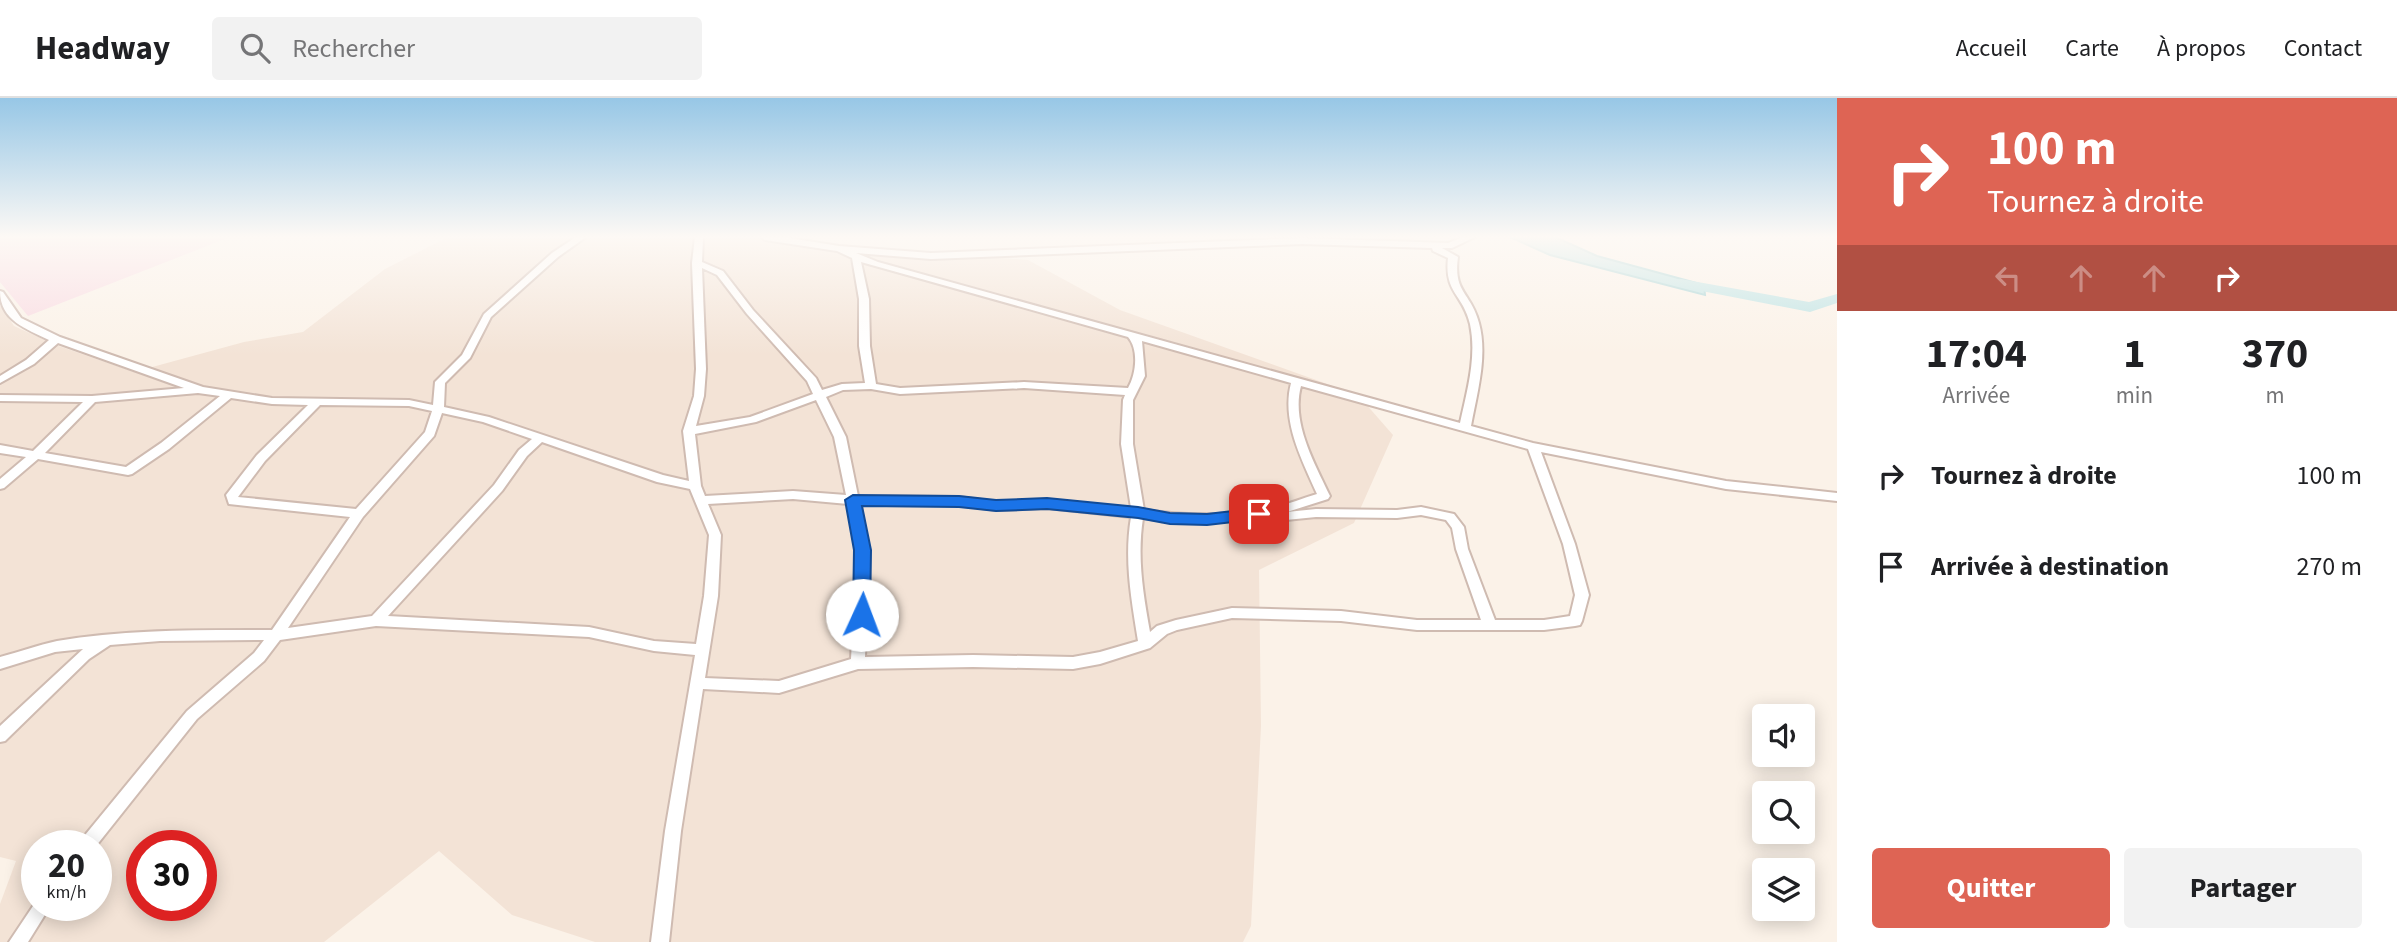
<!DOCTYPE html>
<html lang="fr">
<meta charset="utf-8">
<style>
:root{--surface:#fff;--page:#f2f2f2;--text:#202124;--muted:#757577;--line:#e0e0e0;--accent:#de6454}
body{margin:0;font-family:"Source Sans 3",sans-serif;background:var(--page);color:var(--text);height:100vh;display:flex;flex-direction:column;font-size:26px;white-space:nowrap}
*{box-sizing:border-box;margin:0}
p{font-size:23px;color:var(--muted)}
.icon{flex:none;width:38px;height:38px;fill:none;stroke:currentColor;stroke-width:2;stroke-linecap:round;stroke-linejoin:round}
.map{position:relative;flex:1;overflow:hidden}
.drawer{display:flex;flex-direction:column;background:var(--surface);width:560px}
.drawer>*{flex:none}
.guide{background:#de6454;color:#fff;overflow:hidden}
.tools{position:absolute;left:1752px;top:606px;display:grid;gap:14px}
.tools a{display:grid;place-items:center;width:63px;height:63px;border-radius:7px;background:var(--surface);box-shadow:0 4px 18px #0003;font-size:35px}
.speed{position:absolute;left:21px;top:732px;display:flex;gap:14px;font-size:35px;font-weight:700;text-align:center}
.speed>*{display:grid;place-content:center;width:91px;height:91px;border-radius:50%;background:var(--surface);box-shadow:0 4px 18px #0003;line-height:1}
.speed small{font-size:18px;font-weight:400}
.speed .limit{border:10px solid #d22;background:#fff;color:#111}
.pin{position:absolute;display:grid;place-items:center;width:60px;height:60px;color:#fff;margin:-30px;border-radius:14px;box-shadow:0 4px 10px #0006}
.me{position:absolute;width:77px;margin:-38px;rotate:2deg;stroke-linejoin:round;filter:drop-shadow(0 0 5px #0008)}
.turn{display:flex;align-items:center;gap:24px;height:147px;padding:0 35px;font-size:32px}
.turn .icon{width:91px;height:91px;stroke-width:2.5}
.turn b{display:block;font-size:49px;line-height:60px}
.lanes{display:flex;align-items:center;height:66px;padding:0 35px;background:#0003;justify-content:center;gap:35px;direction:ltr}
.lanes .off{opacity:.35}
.eta{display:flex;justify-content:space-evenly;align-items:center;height:119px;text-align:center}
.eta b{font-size:42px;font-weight:700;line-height:49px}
.cta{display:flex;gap:14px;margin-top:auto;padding:14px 35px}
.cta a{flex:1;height:80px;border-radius:7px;background:var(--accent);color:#fff;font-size:28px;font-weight:700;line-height:80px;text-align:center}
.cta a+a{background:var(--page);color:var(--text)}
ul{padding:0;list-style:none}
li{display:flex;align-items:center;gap:21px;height:91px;padding:0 35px}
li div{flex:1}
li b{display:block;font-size:26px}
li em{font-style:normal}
header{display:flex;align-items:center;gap:42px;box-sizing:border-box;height:98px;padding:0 35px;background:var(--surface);border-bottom:2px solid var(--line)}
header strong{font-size:33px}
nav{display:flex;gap:38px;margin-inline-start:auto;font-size:24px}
.search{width:490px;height:63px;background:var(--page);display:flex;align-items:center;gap:18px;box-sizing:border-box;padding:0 24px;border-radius:7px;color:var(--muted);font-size:26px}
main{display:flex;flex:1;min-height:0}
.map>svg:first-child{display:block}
</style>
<header>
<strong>Headway</strong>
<div class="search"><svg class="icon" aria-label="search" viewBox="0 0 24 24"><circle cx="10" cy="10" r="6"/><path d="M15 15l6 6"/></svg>Rechercher</div>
<nav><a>Accueil</a><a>Carte</a><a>À propos</a><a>Contact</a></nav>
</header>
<main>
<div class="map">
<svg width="1837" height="844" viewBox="0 0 1837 844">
<rect width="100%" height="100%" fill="#fbf2e8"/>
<!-- residential -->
<path fill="#f3e3d6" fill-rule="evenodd" d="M 448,139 L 756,139 L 1028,162 L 1120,212 L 1358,297 L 1393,337 L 1354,425 L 1259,472 L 1261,628 L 1251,828 L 1243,844 L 595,844 L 512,817 L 439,753 L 324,844 L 0,844 L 0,806 L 16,763 L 0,759 L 0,207 L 14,228 L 56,247 L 134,274 L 244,244 L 303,234 L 385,171 ZM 37,747 L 96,747 L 96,807 L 37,807 ZM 142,747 L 201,747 L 201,807 L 142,807 Z"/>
<!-- medical -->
<path fill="#f9dbe2" d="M 0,139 L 230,139 L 28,218 L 0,184 Z"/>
<!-- water -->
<path fill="#bde3e4" stroke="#a4d3d5" stroke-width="2" d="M 1510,139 L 1555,139 L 1597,158 L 1704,187 L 1705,197 L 1550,157 Z"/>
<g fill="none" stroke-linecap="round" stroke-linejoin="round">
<!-- river -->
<path fill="#bde3e4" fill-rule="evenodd" d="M 1681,181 L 1809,204 L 1837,196 L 1837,205 L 1810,214 L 1676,188 L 1674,185 L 1676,182 Z"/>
<!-- minor casing -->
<g stroke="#cfbbb1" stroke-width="4">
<g id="minor">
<path d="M 576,139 L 586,139 L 558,159 L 491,219 L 470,260 L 445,285 L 444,309 L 489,319 L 663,377 L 689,383 L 683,333 L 694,298 L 696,271 L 692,165 L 695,139 L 703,139 L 702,164 L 723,173 L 753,212 L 816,280 L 822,292 L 842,286 L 865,285 L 859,248 L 859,201 L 852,160 L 837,153 L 765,142 L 761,139 L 783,139 L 839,148 L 931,155 L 1302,140 L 1448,145 L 1463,139 L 1475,139 L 1452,150 L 1442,150 L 1458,159 C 1453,195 1471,194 1479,225 C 1488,258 1477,295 1471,328 L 1533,345 L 1726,383 L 1837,395 L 1837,403 L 1726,391 L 1541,354 L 1575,446 L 1589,497 L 1582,523 L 1580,527 L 1575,528 L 1544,532 L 1417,532 L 1341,523 L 1232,520 L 1177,532 L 1167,536 L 1150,550 L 1100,566 L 1073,571 L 973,569 L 858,571 L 779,595 L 703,591 L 681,733 L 669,844 L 651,844 L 665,733 L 695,557 L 654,553 L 589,539 L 376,528 L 280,542 L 264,563 L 197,621 L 96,748 L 79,747 L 81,742 L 187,613 L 254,555 L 264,542 L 160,543 L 110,547 L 89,561 L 5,643 L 0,644 L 0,628 L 83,551 L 55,554 L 0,571 L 0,559 C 19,554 38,547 57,543 C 128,531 200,532 272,532 L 350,419 L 229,406 L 226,397 L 257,357 L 308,307 L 272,306 L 231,300 L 169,351 L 132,376 L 128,377 L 38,361 L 4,390 L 0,391 L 0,381 L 26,359 L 0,355 L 0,347 L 33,353 L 83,304 L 0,303 L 0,297 L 92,298 L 184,290 L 58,245 L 34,266 L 0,285 L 0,278 L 26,262 L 49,242 C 27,231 0,223 0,193 L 3,194 L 21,220 L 60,239 L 203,289 L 272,300 L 409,302 L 433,307 L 435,284 L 462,257 L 484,216 L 552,155 ZM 1302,146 L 1432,150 L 1433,153 L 1448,160 C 1444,195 1463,196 1470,226 C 1477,259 1467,293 1460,325 L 878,164 L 856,155 L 931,161 ZM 861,164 L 1128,239 C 1139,252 1136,276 1128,290 L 1024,284 L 900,290 L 876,286 L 870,248 L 869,201 ZM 702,170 L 717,177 L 747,216 L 807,283 L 813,296 L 750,319 L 696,328 L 704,298 L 706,271 ZM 1142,243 L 1291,285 C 1281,323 1302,362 1317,396 C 1303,400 1289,406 1275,409 C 1232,418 1187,418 1144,412 L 1133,346 L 1133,302 L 1145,278 ZM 1301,288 L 1528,351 L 1563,446 L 1575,497 L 1570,518 L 1544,522 L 1495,522 L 1468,451 L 1464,429 L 1454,416 L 1421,409 L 1397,412 L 1316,411 L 1287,414 L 1328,401 L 1330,398 C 1315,366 1291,325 1301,288 ZM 1024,290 L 1125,297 L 1123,302 L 1121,346 L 1131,410 L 1047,402 L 996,404 L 959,399 L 858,398 L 846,339 L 826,299 L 843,292 L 871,291 L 900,296 ZM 198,295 L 220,298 L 161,345 L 126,369 L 45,355 L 95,304 ZM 816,302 L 834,339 L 846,397 L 793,393 L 705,398 L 701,388 L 695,336 L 756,324 ZM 320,307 L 409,308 L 432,313 L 425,334 L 356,411 L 238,399 L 265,363 ZM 442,315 L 483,324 L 532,341 L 519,352 L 494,387 L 372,518 L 288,530 L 363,419 L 434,338 ZM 542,344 L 657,384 L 690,391 L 709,437 L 704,498 L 696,546 L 654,543 L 589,529 L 388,518 L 502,393 L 527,358 ZM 793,401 L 848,406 L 857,452 L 851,561 L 779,583 L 705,580 L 718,498 L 721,437 L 708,406 ZM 860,406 L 959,407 L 996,412 L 1047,410 L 1131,419 C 1124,461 1131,500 1138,543 L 1100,554 L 1073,559 L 973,557 L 865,559 L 869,452 ZM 1421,417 L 1446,422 L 1452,430 L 1456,451 L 1481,522 L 1417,522 L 1341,513 L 1232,510 L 1176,522 L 1157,528 L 1150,534 C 1143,495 1137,459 1143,420 C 1189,427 1225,423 1271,418 L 1272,422 L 1276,423 L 1316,419 L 1397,420 Z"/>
<path d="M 37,802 L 37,807 L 51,807 L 28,844 L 9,844 Z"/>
</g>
</g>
<!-- minor -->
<use href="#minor" fill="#fff" fill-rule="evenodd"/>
</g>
<!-- sky -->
<linearGradient id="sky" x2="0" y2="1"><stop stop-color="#97c7e6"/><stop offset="0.54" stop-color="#fdf9f5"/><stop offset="1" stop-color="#fdf9f5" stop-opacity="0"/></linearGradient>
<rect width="1837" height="257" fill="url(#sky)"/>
<!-- route -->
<path fill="#1a73e8" stroke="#114b97" stroke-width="2" d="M 853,397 L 959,398 L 996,402 L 1047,400 L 1138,409 L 1170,415 L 1207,416 L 1259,410 L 1267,416 L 1259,421 L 1207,427 L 1170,426 L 1138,420 L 1047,411 L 996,413 L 959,409 L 862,408 L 871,452 L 870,517 L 868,522 L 855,522 L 853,517 L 854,452 L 845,402 Z"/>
</svg>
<div class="tools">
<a><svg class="icon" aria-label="sound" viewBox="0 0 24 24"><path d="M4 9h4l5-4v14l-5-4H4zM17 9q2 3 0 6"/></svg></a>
<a><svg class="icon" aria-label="search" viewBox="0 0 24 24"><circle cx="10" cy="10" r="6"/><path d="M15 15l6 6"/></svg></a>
<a><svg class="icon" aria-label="layers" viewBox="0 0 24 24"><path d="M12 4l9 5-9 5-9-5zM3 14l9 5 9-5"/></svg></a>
</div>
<div class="speed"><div>20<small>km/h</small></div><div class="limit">30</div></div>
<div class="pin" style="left:1259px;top:416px;background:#d93025"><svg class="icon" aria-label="arrive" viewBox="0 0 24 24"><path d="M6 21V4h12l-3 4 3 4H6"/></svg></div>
<svg class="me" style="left:862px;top:517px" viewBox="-20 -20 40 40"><circle r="19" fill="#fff"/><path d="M0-13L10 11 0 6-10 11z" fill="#1a73e8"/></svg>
</div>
<section class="drawer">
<div class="guide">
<div class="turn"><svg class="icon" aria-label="right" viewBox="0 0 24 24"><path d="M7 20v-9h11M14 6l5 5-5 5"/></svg><div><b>100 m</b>Tournez à droite</div></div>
<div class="lanes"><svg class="icon off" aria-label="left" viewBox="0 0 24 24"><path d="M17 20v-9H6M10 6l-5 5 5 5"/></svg><svg class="icon off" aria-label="ahead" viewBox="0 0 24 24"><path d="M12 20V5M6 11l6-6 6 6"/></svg><svg class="icon off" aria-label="ahead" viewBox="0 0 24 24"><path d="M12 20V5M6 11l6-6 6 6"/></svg><svg class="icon" aria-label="right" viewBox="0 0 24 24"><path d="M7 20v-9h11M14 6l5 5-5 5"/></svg></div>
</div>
<div class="eta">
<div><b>17:04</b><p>Arrivée</p></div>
<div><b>1</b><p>min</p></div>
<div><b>370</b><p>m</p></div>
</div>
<ul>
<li><svg class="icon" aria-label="right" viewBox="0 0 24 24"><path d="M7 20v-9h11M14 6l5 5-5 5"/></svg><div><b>Tournez à droite</b></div><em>100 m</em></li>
<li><svg class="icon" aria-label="arrive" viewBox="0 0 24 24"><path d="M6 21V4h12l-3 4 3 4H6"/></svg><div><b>Arrivée à destination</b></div><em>270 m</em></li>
</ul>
<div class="cta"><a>Quitter</a><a>Partager</a></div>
</section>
</main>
